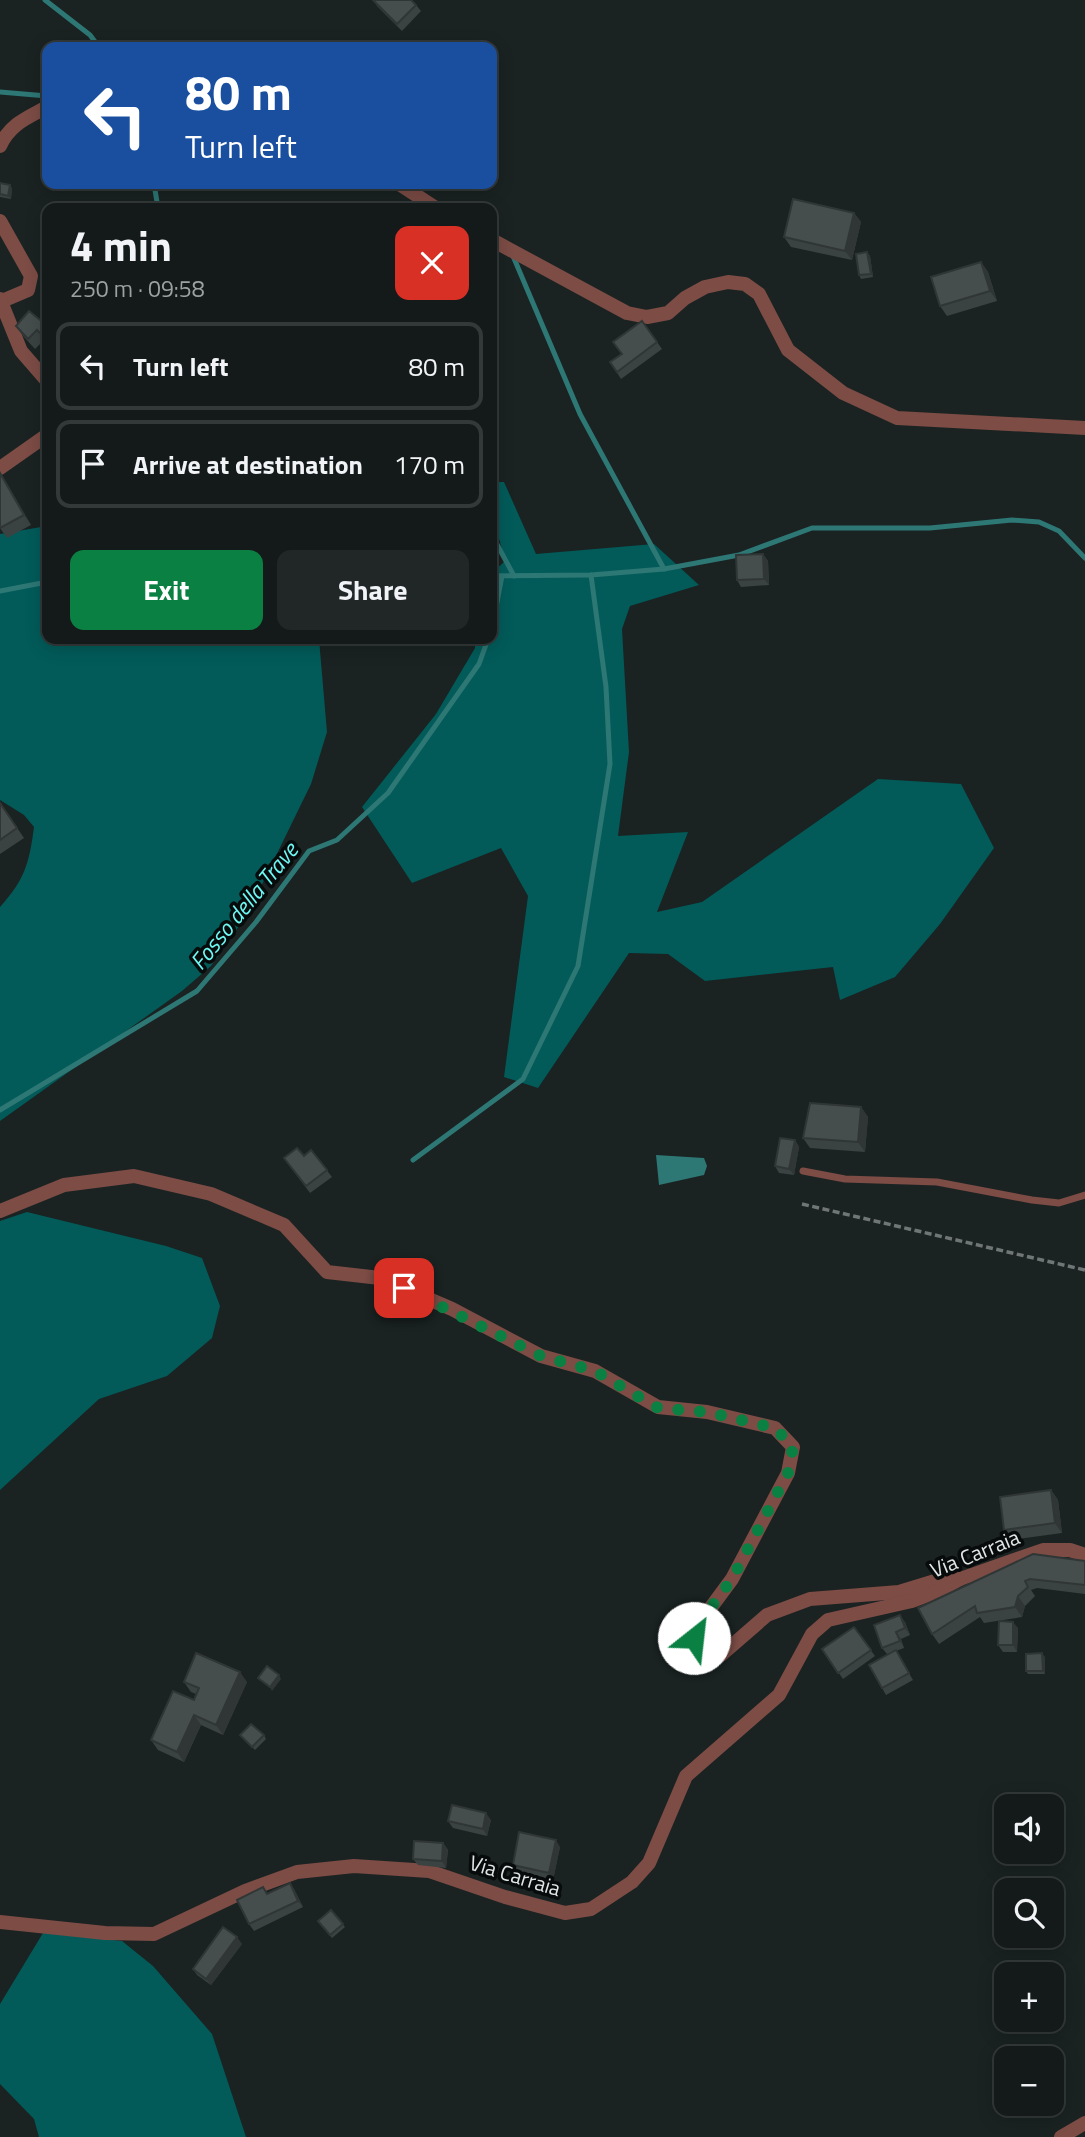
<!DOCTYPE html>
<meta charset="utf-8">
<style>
:root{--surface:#141a1a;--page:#212727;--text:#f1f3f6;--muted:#9da1a2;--line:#333839;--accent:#0b8043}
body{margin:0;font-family:"Titillium Web",sans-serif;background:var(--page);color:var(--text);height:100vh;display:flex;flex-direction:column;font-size:26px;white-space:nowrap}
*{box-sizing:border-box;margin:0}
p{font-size:23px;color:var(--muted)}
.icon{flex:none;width:38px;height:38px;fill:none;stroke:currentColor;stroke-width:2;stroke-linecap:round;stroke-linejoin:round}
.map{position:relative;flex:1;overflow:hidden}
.details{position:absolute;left:42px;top:203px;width:455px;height:441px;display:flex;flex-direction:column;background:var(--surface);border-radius:14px;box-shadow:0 4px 18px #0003,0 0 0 2px var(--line)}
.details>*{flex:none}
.hud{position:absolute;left:42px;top:42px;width:455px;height:147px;border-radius:14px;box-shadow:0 4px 18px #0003,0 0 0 2px var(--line);background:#1a4fa0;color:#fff;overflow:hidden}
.tools{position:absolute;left:994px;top:1794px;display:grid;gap:14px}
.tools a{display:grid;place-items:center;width:70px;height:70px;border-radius:14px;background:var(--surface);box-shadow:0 4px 18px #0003,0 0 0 2px var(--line);font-size:35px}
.pin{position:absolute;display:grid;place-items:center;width:60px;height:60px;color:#fff;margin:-30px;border-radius:14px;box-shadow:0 4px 10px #0006}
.me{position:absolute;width:77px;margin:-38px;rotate:29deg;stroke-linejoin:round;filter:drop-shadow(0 0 5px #0008)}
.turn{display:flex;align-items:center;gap:24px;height:147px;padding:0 28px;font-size:32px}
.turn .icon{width:91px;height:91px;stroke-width:2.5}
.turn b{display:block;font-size:49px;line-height:60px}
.round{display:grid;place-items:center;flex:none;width:74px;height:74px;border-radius:14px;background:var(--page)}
.summary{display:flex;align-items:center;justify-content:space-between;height:119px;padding:0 28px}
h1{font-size:42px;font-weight:700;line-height:52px}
.cta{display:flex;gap:14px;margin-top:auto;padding:14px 28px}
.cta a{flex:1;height:80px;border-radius:14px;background:var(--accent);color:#fff;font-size:28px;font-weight:700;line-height:80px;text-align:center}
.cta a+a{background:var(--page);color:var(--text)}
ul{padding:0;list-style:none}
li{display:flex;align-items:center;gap:21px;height:88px;margin:0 14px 10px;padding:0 14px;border:4px solid var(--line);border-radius:14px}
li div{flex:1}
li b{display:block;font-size:26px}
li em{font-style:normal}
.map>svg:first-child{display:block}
</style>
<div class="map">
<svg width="1085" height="2137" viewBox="0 0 1085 2137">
<rect width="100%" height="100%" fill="#1a2222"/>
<!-- forest -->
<g fill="#025b59">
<path d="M 492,482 L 504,482 L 536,554 L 654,544 L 699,585 L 630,606 L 622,629 L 629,752 L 618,836 L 688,832 L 657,912 L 702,902 L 878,779 L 961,784 L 994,848 L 940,924 L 895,977 L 840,1000 L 833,967 L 705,981 L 668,954 L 629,953 L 538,1088 L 504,1077 L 528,896 L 501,848 L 412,883 L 362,807 L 436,714 L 475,648 L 475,639 L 492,639 L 492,573 L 505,561 L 492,512 Z"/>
<path d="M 47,526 L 47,639 L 319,639 L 327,732 L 311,784 L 248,913 L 211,966 L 182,991 L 0,1121 L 0,907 C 25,879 29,864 34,827 L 24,815 L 0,800 L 0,534 Z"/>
<path d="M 27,1212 L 166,1246 L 202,1258 L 220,1306 L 212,1338 L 167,1376 L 99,1399 L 0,1490 L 0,1221 Z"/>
<path d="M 43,1933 L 122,1941 L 153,1966 L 212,2034 L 246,2137 L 39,2137 L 34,2119 L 0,2084 L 0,2004 Z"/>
</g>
<!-- water -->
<path fill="#2d7775" d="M 656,1155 L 704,1158 L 707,1166 L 704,1175 L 659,1185 Z"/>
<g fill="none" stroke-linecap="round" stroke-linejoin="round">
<!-- stream -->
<g stroke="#2d7775" stroke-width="5">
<path d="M 45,0 L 90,35 L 99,47"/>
<path d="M 0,92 L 47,96"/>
<path d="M 154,184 L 158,208"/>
<path d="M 513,256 L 580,414 L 664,569"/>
<path d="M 492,535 L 514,576"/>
<path d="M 492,576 L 591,575 L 664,569 L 739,555 L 812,528 L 930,528 L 1012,520 L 1039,522 L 1059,531 L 1085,558"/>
<path d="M 0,591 L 47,582"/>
<path d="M 492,628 L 502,576"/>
<path d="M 0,1110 L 197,991 L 256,922 L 309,851 L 337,840 L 388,793 L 479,664 L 488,639"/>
<path d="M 413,1160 L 523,1079 L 578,966 L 610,764 L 606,687 L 591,575"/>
</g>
<!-- path -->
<path stroke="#707676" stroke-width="3.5" stroke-dasharray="7 3.5" stroke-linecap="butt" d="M 802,1204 L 1085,1270"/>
<!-- lane -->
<path stroke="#7c4c45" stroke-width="7" d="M 803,1171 L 845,1179 L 937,1182 L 1032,1200 L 1059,1203 L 1085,1195"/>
<!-- street -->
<g stroke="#7c4c45" stroke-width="14">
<path d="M 0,146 C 10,124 27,118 47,107"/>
<path d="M 399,184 L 436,208"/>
<path d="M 0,221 L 31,276 L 28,290 L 2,301"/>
<path d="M 492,240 L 627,313 L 647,317 L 668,313 L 685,298 L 705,287 L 728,282 L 745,284 L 759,294 L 788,350 L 843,393 L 897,418 L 1085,428"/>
<path d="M 0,299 L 21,351 L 47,381"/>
<path d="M 0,468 L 47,435"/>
<path d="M 0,1211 L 64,1185 L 134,1176 L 211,1194 L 284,1225 L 327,1272 L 380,1278 L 452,1309 L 541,1356 L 595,1371 L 658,1407 L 707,1412 L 775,1428 L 793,1447 L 788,1473 L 732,1579 L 698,1625 L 694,1638 L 703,1653 L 721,1655 L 767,1615 L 810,1599 L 899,1592 L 935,1581 L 960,1579"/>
<path d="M 0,1922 L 105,1933 L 154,1934 L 245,1891 L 297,1872 L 354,1866 L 429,1871 L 505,1897 L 565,1913 L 591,1909 L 632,1882 L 649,1863 L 686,1776 L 779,1695 L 812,1634 L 828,1620 L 912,1601 L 939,1591 L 960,1579 L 1043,1550 L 1070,1550 L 1085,1555"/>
<path d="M 1061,2137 L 1085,2123"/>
</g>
</g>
<!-- wall -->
<g fill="#3b4242">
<path d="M 373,0 L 416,5 L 421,11 L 402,31 L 377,6 Z"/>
<path d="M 0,183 L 12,188 L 11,199 L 0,197 Z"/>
<path d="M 854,213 L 861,222 L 852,260 L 791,247 L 784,237 Z"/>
<path d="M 867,252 L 870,256 L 873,277 L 861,279 L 859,275 Z"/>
<path d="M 981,262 L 988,272 L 997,301 L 947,316 L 940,306 Z"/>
<path d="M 47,319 L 47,343 L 44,340 L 35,349 L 23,336 L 16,326 L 44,323 Z"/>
<path d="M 642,321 L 662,349 L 621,379 L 610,362 L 621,354 Z"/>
<path d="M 6,482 L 31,525 L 7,538 L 0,528 Z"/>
<path d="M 763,554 L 768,561 L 769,585 L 741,587 L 737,580 Z"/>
<path d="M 0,803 L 24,838 L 0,854 Z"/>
<path d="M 861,1107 L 868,1117 L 865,1152 L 810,1148 L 803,1138 Z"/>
<path d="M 795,1140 L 799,1147 L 794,1175 L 779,1173 L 775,1166 Z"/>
<path d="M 311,1150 L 332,1177 L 310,1193 L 284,1158 L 304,1156 Z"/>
<path d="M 1051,1490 L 1058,1500 L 1062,1533 L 1011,1540 L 1004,1530 Z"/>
<path d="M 1085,1561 L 1085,1594 L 1037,1588 L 1031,1590 L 1035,1596 L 1025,1606 L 1022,1617 L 984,1623 L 980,1617 L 939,1644 L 932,1634 L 918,1608 Z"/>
<path d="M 905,1622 L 910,1635 L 901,1639 L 904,1648 L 896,1651 L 913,1680 L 886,1695 L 882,1688 L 890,1653 L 887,1654 L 882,1648 Z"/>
<path d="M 854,1627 L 875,1656 L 843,1679 L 822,1649 Z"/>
<path d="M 1018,1628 L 1017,1652 L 1003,1652 L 998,1645 Z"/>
<path d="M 1045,1657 L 1045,1674 L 1028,1674 L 1026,1671 Z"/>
<path d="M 184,1682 L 247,1682 L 223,1735 L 201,1725 L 184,1762 L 158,1750 L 151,1740 L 194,1700 L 196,1694 L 191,1692 Z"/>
<path d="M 240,1735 L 264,1735 L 266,1739 L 255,1750 Z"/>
<path d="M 491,1820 L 487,1836 L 453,1828 L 448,1821 Z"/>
<path d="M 443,1843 L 448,1850 L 446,1868 L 418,1865 L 413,1859 Z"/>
<path d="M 560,1847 L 553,1880 L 517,1872 L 513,1865 Z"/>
<path d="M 290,1883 L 294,1889 L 303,1907 L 254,1931 L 249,1924 L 268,1893 Z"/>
<path d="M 331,1910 L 345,1927 L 332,1938 L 318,1921 Z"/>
<path d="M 242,1944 L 211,1985 L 197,1975 L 193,1969 Z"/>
</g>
<!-- shaded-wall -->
<g fill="#303636">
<path d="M 10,185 L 12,188 L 11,199 L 8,196 Z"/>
<path d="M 854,213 L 861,222 L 852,260 L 845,251 Z"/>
<path d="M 867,252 L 870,256 L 873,277 L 871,274 Z"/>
<path d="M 981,262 L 988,272 L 997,301 L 990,291 Z"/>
<path d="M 0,472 L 6,482 L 31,525 L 24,515 Z"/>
<path d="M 763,554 L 768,561 L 769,585 L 764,579 Z"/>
<path d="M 861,1107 L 868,1117 L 865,1152 L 858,1142 Z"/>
<path d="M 795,1140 L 799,1147 L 794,1175 L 789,1169 Z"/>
<path d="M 1051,1490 L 1058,1500 L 1062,1533 L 1055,1523 Z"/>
<path d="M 1018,1596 L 1025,1606 L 1022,1617 L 1015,1607 Z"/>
<path d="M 900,1615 L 905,1622 L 910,1635 L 905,1628 Z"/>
<path d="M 1013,1622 L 1018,1628 L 1017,1652 L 1013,1645 Z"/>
<path d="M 896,1632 L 901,1639 L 904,1648 L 900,1641 Z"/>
<path d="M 1042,1653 L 1045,1657 L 1045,1674 L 1043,1671 Z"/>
<path d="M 240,1672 L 247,1682 L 223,1735 L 216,1725 Z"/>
<path d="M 279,1675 L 281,1679 L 272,1691 L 270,1687 Z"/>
<path d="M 194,1715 L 201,1725 L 184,1762 L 177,1752 Z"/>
<path d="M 486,1813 L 491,1820 L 487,1836 L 483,1829 Z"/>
<path d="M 556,1840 L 560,1847 L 553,1880 L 549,1873 Z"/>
<path d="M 443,1843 L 448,1850 L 446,1868 L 442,1861 Z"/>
<path d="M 290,1883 L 294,1889 L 303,1907 L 298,1901 Z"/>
<path d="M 237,1937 L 242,1944 L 211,1985 L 206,1979 Z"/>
</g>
<!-- building -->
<g fill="#454d4d" stroke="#303636" stroke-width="2">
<path d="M 373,0 L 411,0 L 416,5 L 397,24 Z"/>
<path d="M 0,183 L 10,185 L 8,196 L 0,194 Z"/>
<path d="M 793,199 L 854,213 L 845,251 L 784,237 Z"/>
<path d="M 867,252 L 871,274 L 859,275 L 856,254 Z"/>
<path d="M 981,262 L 990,291 L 940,306 L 931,277 Z"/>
<path d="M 29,311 L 44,323 L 47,319 L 47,340 L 37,330 L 28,339 L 16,326 Z"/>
<path d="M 642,321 L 657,342 L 617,372 L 610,362 L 622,354 L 613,342 Z"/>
<path d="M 0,473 L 24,515 L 0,528 Z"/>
<path d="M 763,554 L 764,579 L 737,580 L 736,555 Z"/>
<path d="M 0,803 L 17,828 L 0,840 Z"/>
<path d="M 810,1103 L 861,1107 L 858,1142 L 803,1138 Z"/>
<path d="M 780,1138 L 795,1140 L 789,1169 L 775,1166 Z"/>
<path d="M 297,1148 L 304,1156 L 311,1150 L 327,1170 L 306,1186 L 284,1158 Z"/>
<path d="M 1051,1490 L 1055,1523 L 1004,1530 L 1000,1497 Z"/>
<path d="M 1033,1554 L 1085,1561 L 1085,1585 L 1030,1579 L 1025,1581 L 1028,1587 L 1018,1596 L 1015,1607 L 977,1613 L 975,1606 L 932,1634 L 918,1608 Z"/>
<path d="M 900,1615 L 905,1628 L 896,1632 L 900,1641 L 882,1648 L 874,1625 Z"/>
<path d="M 999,1621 L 1013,1622 L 1013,1645 L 998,1645 Z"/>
<path d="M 854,1627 L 871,1650 L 838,1673 L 822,1649 Z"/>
<path d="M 896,1650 L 909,1673 L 882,1688 L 869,1665 Z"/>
<path d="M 196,1653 L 240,1672 L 216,1725 L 194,1715 L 177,1752 L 151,1740 L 173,1691 L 194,1700 L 199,1688 L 184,1682 Z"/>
<path d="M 1042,1653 L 1043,1671 L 1026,1671 L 1026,1654 Z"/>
<path d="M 267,1666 L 279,1675 L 270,1687 L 258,1678 Z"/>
<path d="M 251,1724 L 264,1735 L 252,1747 L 240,1735 Z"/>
<path d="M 452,1805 L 486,1813 L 483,1829 L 448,1821 Z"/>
<path d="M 519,1832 L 556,1840 L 549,1873 L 513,1865 Z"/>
<path d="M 414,1841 L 443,1843 L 442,1861 L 413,1859 Z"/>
<path d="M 290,1883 L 298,1901 L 249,1924 L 237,1900 L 263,1887 L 267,1894 Z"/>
<path d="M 331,1910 L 343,1924 L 330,1935 L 318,1921 Z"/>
<path d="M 223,1927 L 237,1937 L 206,1979 L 193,1969 Z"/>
</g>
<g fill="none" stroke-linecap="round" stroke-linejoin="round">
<!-- route -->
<path stroke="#0b8043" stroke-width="12" stroke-dasharray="0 21.6" d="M 404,1288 L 541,1356 L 595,1371 L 658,1408 L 707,1412 L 775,1428 L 793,1447 L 788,1473 L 732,1579 L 698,1625 L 694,1638"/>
</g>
<g text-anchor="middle" stroke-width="7" stroke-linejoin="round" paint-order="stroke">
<!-- street labels -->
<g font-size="21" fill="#e1e6e6" stroke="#080b0b">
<text transform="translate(975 1554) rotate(-22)" y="7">Via Carraia</text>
<text transform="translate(515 1876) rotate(17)" y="7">Via Carraia</text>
</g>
<!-- water labels -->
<g font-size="23" font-style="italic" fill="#6ef9f5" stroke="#080b0b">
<text transform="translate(244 906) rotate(-51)" y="8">Fosso della Trave</text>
</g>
</g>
</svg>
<div class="tools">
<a><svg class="icon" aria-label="sound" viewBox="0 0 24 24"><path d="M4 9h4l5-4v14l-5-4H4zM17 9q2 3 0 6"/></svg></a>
<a><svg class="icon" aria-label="search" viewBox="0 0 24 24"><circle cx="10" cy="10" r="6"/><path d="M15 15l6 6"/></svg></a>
<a>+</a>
<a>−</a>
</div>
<div class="pin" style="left:404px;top:1288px;background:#d93025"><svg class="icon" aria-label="arrive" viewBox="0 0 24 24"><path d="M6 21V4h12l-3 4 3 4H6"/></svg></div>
<svg class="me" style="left:694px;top:1638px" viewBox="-20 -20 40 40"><circle r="19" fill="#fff"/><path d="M0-13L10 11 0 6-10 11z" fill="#0b8043"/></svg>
<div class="hud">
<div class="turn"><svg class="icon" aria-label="left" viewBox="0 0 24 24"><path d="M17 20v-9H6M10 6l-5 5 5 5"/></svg><div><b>80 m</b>Turn left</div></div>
</div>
<section class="details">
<div class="summary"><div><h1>4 min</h1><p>250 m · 09:58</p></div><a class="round" style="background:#d93025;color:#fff"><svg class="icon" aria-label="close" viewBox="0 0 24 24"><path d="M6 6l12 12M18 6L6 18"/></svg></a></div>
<ul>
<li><svg class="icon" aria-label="left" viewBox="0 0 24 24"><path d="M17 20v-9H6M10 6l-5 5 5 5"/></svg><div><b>Turn left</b></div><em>80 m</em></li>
<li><svg class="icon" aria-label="arrive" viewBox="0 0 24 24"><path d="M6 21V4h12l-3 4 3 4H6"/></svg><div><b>Arrive at destination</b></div><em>170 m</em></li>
</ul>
<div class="cta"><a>Exit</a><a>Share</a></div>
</section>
</div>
